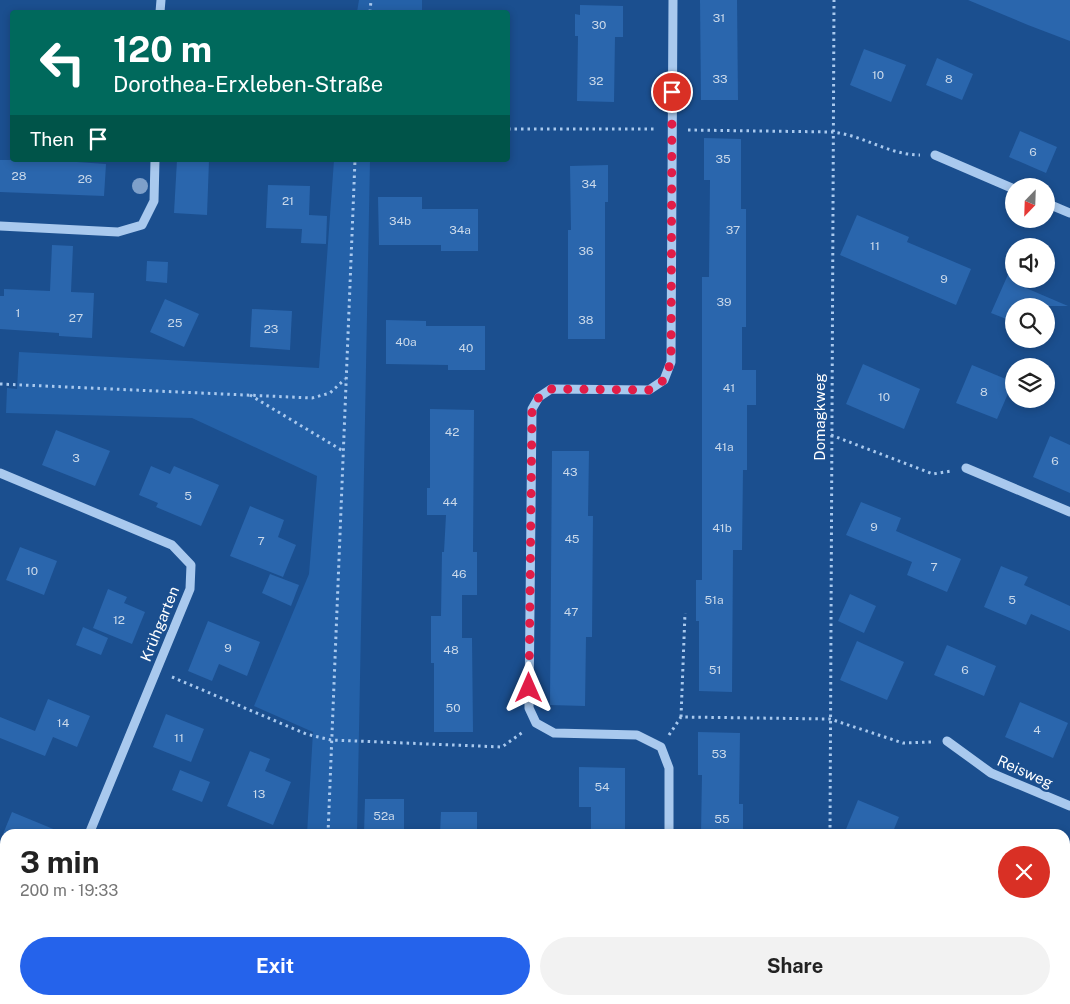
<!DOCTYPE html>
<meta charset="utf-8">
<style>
:root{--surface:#fff;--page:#f2f2f2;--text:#222;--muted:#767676;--accent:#2563eb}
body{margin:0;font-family:"Public Sans",sans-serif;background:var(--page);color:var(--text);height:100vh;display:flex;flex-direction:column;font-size:19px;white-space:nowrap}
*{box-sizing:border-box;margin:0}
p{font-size:16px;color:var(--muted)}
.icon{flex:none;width:28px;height:28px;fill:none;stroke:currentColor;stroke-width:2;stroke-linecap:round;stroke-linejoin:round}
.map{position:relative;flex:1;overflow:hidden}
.sheet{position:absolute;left:0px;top:829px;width:1070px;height:176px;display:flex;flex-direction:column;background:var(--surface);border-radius:15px 15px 0 0;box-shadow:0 2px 8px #0003}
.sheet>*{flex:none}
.guide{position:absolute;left:10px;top:10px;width:500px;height:152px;border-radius:5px;box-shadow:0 2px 8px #0003;background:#00695c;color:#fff;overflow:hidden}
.needle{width:32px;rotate:203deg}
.controls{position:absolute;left:1005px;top:178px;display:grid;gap:10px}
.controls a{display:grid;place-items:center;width:50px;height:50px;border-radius:50%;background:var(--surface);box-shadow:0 2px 8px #0003;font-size:25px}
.pin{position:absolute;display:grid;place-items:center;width:42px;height:42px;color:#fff;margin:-21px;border:2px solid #fff;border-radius:50%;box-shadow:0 1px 5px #0007}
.me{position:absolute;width:55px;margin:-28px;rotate:0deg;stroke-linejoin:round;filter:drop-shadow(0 0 4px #0008)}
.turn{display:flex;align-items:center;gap:18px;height:105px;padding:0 20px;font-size:22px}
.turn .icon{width:65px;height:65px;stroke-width:2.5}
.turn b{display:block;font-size:35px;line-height:42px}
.then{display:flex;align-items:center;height:48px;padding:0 20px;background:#0003;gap:10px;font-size:19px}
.round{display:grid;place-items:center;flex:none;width:52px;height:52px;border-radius:26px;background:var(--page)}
.headline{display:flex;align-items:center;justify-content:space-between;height:85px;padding:0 20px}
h1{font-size:30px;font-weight:700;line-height:38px}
.button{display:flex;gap:10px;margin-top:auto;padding:10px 20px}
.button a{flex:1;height:58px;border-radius:30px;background:var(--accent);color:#fff;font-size:20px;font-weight:700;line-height:58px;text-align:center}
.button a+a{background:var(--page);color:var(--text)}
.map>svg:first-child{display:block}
</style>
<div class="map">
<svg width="1070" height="1004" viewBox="0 0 1070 1004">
<rect width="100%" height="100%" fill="#1b4f8f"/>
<!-- green -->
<g fill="#2461a8">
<path d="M 359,0 L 422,0 L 422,12 L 357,12 Z"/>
<path d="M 334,160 L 370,160 L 357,834 L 307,834 L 313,732 L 254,706 L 309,574 L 317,476 L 192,418 L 6,413 L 7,388 L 17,389 L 19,352 L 319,368 Z"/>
<rect x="248" y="1000" width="106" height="4"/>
</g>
<!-- building -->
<g fill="#2a66ad">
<path d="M 700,0 L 737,0 L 738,100 L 701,100 Z"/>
<path d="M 968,0 L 1070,0 L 1070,41 L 1028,25 Z"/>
<path d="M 580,5 L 623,6 L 623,37 L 615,37 L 614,102 L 577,101 L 578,36 L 575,36 L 575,14 L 580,15 Z"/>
<path d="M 864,49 L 906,65 L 891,102 L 850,85 Z"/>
<path d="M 937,58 L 973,74 L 962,100 L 926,85 Z"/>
<path d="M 1020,131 L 1057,147 L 1046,173 L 1009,157 Z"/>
<path d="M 704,138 L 741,139 L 741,209 L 746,209 L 746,327 L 742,327 L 742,370 L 756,370 L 756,405 L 747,405 L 747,470 L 743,470 L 742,550 L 733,550 L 732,692 L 699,691 L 699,621 L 696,621 L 696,580 L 702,580 L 702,277 L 709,277 L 710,180 L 704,180 Z"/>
<path d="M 0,160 L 48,160 L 106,164 L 104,196 L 0,192 Z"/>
<path d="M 177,160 L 209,160 L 207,215 L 174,213 Z"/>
<path d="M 608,165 L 608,202 L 605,202 L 605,339 L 568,339 L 568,230 L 571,230 L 570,166 Z"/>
<path d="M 268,185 L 310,186 L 309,215 L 327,216 L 326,244 L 301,243 L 302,229 L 266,228 Z"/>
<path d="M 378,197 L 422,197 L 422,209 L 478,209 L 478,251 L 441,251 L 441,245 L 379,245 Z"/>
<path d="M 857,215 L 909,237 L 907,242 L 971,269 L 956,305 L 840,255 Z"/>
<path d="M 52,245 L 73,246 L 71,292 L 94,293 L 92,338 L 59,336 L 59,333 L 0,329 L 0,296 L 4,296 L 4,289 L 50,291 Z"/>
<path d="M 147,261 L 168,262 L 167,283 L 146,281 Z"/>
<path d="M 1014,261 L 1014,283 L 1068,306 L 1014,306 L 1014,322 L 991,313 Z"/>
<path d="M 165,299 L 199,314 L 184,347 L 150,332 Z"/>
<path d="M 252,309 L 292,311 L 290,350 L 250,347 Z"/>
<path d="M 386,320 L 426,321 L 426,326 L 485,326 L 485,370 L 448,370 L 448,365 L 386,364 Z"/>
<path d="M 863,364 L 920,389 L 904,429 L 846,404 Z"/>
<path d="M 972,365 L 1013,382 L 997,419 L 956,403 Z"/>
<path d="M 430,409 L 474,410 L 473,552 L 477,552 L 477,595 L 462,595 L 462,638 L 472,638 L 473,732 L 434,732 L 434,663 L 431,663 L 431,616 L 441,616 L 442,552 L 444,552 L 446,515 L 427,515 L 427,488 L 430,488 Z"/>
<path d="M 56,430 L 110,451 L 95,486 L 42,465 Z"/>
<path d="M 1050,436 L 1070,445 L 1070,493 L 1033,477 Z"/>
<path d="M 552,451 L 589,451 L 588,516 L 593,516 L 592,637 L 586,637 L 585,706 L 550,705 Z"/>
<path d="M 151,466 L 170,474 L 174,466 L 219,485 L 201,526 L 156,507 L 158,503 L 139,495 Z"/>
<path d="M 861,502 L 901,518 L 896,531 L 961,559 L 947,592 L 907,575 L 912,562 L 846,535 Z"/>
<path d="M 250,506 L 284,520 L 278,537 L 296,545 L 283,577 L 230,556 Z"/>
<path d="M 20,547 L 57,561 L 44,595 L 6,580 Z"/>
<path d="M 1001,566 L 1028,577 L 1024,585 L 1070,606 L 1070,631 L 1031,614 L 1026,625 L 984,607 Z"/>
<path d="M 270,574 L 299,585 L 291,606 L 262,593 Z"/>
<path d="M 108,589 L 127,597 L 124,603 L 145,612 L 132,644 L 93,628 Z"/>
<path d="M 850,594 L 876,606 L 864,633 L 838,621 Z"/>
<path d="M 208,621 L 260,642 L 247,676 L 219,664 L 212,681 L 188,671 Z"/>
<path d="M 83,627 L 108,638 L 101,655 L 76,645 Z"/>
<path d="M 857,641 L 904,662 L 887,700 L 840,680 Z"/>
<path d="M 947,645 L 996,666 L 984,696 L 934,675 Z"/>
<path d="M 48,699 L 90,716 L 77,747 L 53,737 L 45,756 L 0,738 L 0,717 L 35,731 Z"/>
<path d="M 1020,702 L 1068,723 L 1053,758 L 1005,737 Z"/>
<path d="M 166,714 L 204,729 L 191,762 L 153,747 Z"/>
<path d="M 698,732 L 740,733 L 739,804 L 743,804 L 743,834 L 701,834 L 702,775 L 698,775 Z"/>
<path d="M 250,751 L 270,759 L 265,771 L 291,782 L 273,825 L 227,806 Z"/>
<path d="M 579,767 L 625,768 L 625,834 L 591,834 L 591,807 L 579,807 Z"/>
<path d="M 180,770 L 210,782 L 202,802 L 172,790 Z"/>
<path d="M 365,799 L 404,799 L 404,834 L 364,834 Z"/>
<path d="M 858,800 L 899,817 L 892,834 L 844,834 Z"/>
<path d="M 12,812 L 63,833 L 63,834 L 3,834 Z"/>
<path d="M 441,812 L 477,812 L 477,834 L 440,834 Z"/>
</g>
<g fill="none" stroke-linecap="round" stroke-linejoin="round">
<!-- path -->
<g stroke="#a9c9ee" stroke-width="3" stroke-dasharray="2.5 4" stroke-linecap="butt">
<path d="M 370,12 L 371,0"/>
<path d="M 508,129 L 656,129"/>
<path d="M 688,130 L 832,132 C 863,135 889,155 920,155"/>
<path d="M 0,384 L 312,398 L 330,393 L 345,379"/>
<path d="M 250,395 L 343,451"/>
<path d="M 831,435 L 933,474 L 951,471"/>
<path d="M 172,677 L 306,734 L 331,740 L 502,747 L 523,732"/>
<path d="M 681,717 L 685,613"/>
<path d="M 669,735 L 681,717 L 830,719 L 903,743 L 932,742"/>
<path d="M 328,834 L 355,160"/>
<path d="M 830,834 L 834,0"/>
<path d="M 335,1000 L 336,1004"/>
<path d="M 830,1004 L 830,1000"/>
</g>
<!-- minor -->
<g stroke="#a9c9ee" stroke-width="9">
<path d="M 160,12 L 161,0"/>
<path d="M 935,155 L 1014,189"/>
<path d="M 1046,203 L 1070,213"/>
<path d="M 0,226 L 118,232 L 142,225 L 154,201 L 155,160"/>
<path d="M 966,468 L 1070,512"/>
<path d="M 0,473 L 172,545 L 191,565 L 190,589 L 89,834"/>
<path d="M 947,741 L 991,773 L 1070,806"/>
<path d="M 669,834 L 669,768 L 661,747 L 637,735 L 554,733 L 536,723 L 529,708 L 532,409 L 539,397 L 551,389 L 649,390 L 664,380 L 671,362 L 673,0"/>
<path d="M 516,1000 L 516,1004"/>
<path d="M 745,1000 L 754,1004"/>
<path d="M 0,1001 L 7,1000"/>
<path d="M 679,1004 L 679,1000"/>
</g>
</g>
<!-- trees -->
<circle fill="#7ea0ca" cx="140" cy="186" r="8"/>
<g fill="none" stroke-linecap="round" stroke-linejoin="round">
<!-- route -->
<path stroke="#e11d48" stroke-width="9" stroke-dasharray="0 16.2" d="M 529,688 L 532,410 L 539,397 L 551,389 L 649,390 L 664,380 L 671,362 L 672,92"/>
</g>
<g text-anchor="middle" stroke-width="5" stroke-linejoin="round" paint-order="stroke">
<!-- number labels -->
<g font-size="12" fill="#cad9ea">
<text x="719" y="22">31</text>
<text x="599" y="29">30</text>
<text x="878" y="79">10</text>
<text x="720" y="83">33</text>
<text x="949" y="83">8</text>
<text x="596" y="85">32</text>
<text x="1033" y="156">6</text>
<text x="723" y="163">35</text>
<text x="19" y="180">28</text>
<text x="85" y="183">26</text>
<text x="589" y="188">34</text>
<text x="288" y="205">21</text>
<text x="400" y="225">34b</text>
<text x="460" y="234">34a</text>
<text x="733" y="234">37</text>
<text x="875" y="250">11</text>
<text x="586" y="255">36</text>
<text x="944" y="283">9</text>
<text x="724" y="306">39</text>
<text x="18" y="317">1</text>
<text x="76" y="322">27</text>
<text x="586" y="324">38</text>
<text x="175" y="327">25</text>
<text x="271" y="333">23</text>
<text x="406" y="346">40a</text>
<text x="466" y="352">40</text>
<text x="729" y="392">41</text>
<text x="984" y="396">8</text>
<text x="884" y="401">10</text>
<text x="452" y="436">42</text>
<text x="724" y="451">41a</text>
<text x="76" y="462">3</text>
<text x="1055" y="465">6</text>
<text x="570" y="476">43</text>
<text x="188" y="500">5</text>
<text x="450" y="506">44</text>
<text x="874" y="531">9</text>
<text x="722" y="532">41b</text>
<text x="572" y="543">45</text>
<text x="261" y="545">7</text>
<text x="934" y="571">7</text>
<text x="32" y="575">10</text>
<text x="459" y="578">46</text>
<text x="714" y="604">51a</text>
<text x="1012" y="604">5</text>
<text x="571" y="616">47</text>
<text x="119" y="624">12</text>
<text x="228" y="652">9</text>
<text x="451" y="654">48</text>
<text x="715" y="674">51</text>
<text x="965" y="674">6</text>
<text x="453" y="712">50</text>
<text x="63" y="727">14</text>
<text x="1037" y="734">4</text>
<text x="179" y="742">11</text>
<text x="719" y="758">53</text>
<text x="602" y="791">54</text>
<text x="259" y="798">13</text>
<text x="384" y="820">52a</text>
<text x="722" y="823">55</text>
</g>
<!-- street labels -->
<g font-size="15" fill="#fff" stroke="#1b4f8f">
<text transform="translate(820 417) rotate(-90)" y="5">Domagkweg</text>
<text transform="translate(160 624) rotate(-68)" y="5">Krühgarten</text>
<text transform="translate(1025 772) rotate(24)" y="5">Reisweg</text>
</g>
</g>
</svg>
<div class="controls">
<a><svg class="needle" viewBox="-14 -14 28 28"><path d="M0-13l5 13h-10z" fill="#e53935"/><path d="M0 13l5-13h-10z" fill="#767676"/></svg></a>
<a><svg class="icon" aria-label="sound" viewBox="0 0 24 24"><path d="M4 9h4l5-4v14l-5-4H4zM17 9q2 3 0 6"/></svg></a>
<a><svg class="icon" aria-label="search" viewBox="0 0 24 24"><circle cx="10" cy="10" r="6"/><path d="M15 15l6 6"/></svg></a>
<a><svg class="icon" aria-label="layers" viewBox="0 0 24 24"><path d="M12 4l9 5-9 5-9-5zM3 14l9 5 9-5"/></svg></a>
</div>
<div class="pin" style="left:672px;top:92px;background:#d93025"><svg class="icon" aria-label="arrive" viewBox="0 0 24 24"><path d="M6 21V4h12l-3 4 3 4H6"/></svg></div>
<svg class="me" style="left:529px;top:688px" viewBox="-20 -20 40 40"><path d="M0-17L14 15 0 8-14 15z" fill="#e11d48" stroke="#fff" stroke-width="4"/></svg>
<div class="guide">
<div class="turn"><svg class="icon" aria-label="left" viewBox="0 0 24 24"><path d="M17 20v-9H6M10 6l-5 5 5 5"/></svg><div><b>120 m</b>Dorothea-Erxleben-Straße</div></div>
<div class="then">Then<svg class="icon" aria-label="arrive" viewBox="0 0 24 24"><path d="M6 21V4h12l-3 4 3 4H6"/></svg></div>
</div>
<section class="sheet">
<div class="headline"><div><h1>3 min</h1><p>200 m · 19:33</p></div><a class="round" style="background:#d93025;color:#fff"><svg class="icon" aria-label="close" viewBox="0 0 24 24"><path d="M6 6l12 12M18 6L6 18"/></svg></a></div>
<div class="button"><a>Exit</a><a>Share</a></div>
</section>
</div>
